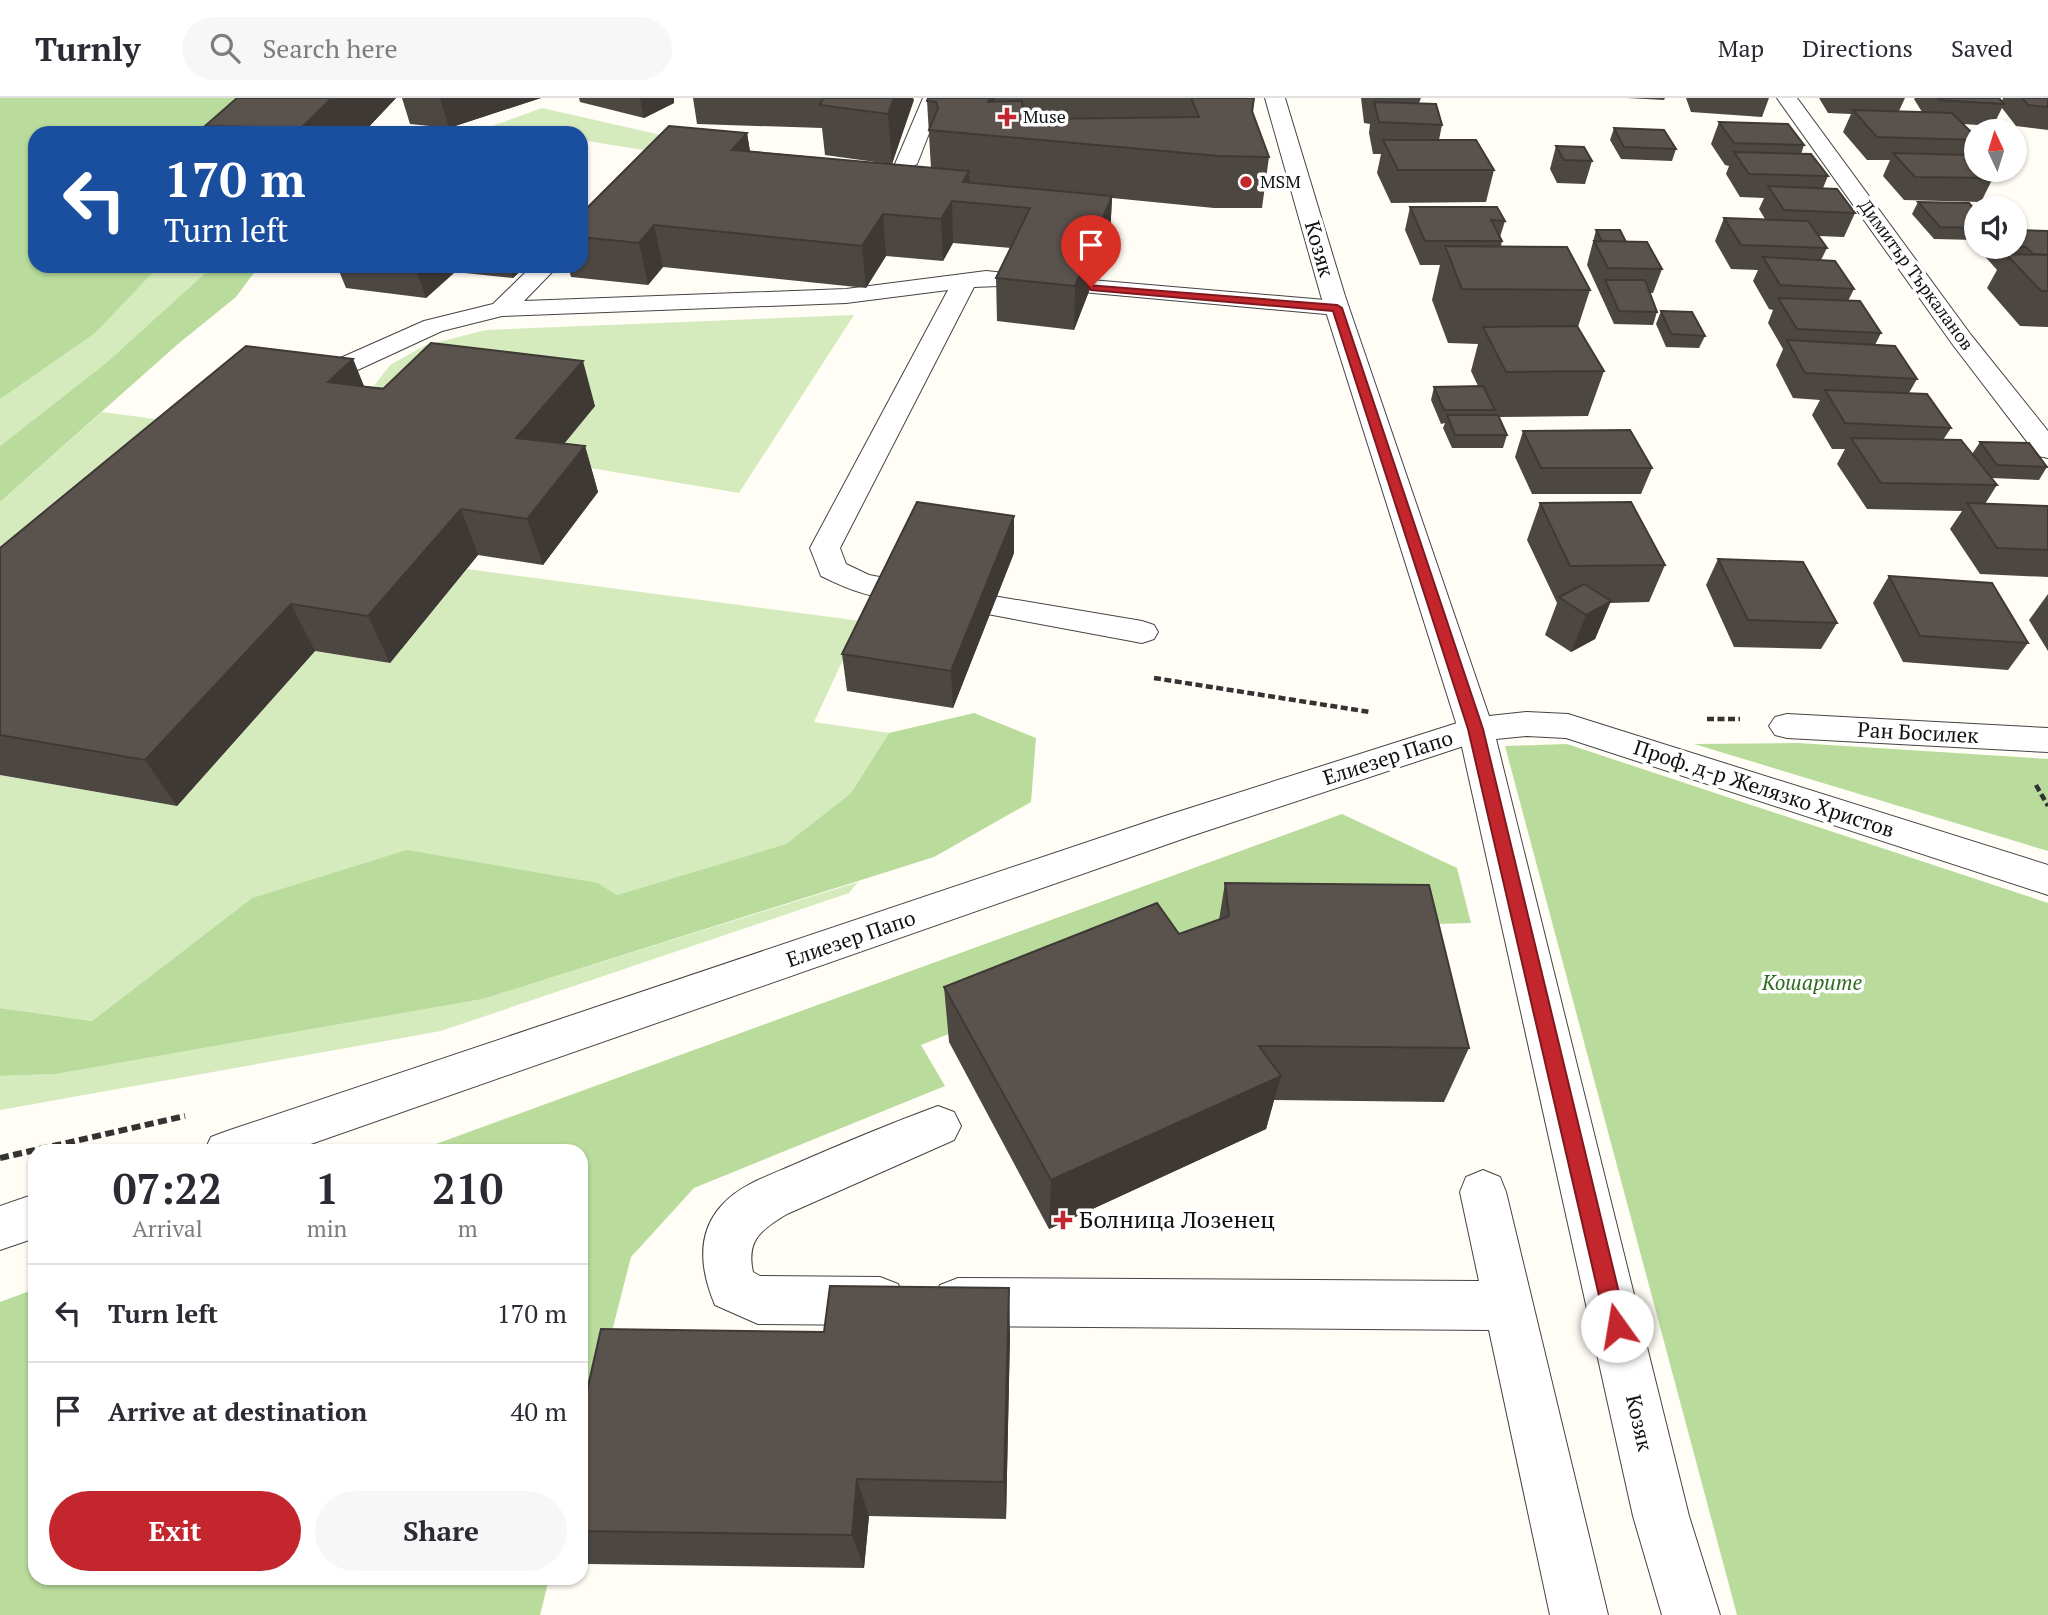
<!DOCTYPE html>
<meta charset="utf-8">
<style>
:root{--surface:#fff;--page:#f7f7f7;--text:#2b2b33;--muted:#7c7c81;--line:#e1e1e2;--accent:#c4262e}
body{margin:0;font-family:"PT Serif",serif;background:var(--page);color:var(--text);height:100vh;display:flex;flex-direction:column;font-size:26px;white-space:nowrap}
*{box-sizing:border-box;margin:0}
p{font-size:23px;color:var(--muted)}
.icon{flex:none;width:38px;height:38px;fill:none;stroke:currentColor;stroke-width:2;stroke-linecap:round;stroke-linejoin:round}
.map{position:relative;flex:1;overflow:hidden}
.side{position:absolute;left:28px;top:1046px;width:560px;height:441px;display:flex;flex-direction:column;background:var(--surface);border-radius:21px;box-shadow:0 2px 5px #0004}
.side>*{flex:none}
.hud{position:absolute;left:28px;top:28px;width:560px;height:147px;border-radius:21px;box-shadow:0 2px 5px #0004;background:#1a4fa0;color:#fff;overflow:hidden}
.needle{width:46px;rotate:356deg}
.buttons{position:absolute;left:1964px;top:21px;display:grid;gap:14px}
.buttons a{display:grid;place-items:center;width:63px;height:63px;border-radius:50%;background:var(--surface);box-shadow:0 2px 5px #0004;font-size:35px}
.pin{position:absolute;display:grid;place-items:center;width:60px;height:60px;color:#fff;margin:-72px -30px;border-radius:50% 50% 50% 0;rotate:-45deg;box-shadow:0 0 7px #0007}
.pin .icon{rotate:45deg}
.me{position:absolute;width:77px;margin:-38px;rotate:347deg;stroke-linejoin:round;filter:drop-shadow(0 0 5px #0008)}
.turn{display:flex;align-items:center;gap:24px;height:147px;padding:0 21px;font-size:32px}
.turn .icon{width:91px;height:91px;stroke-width:2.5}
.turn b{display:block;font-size:49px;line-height:60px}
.eta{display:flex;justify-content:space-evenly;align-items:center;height:119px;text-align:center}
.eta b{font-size:42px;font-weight:600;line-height:49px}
.cta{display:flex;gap:14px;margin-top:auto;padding:14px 21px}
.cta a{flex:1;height:80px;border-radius:42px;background:var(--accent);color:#fff;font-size:28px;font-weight:600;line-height:80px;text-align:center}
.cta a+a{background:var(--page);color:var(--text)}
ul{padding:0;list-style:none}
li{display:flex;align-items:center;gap:21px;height:98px;padding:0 21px;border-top:2px solid var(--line)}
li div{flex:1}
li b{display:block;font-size:26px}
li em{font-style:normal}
header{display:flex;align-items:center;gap:42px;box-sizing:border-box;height:98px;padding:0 35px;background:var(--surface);border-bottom:2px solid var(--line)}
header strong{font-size:33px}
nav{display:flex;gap:38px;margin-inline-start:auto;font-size:24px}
.search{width:490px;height:63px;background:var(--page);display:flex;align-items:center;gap:18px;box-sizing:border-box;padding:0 24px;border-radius:38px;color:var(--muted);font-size:26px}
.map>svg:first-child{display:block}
</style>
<header>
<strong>Turnly</strong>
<div class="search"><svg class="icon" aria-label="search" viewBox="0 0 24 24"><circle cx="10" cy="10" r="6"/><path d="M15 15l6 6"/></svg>Search here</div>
<nav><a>Map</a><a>Directions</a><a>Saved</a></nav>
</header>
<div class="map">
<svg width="2048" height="1517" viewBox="0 0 2048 1517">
<rect width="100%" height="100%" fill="#fffdf5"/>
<!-- green -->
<g fill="#d5ebbd">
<path d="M 0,0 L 35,35 L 35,168 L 213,168 L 106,265 L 0,348 Z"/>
<path d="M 542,10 L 679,41 L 662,55 L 581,42 L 581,35 L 473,35 Z"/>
<path d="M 854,217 L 739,395 L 549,363 L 370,293 L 390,267 L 426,247 L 486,232 Z"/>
<path d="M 102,314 L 224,330 L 0,524 L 0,404 Z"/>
<path d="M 467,471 L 861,523 L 814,624 L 889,635 L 851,695 L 786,746 L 617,797 L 598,785 L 252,800 L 92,923 L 0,910 L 0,677 L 177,708 L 315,553 L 390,565 Z"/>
<path d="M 858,784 L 849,795 L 441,933 L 0,1012 L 0,978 L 56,976 L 483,901 Z"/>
</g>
<!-- forest -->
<g fill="#b9dc9c">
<path d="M 0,0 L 262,0 L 227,35 L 35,35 L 35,168 L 159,168 L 95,235 L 0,301 Z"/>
<path d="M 213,168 L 259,168 L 236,199 L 178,246 L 0,404 L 0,348 L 106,265 Z"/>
<path d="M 974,615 L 1036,640 L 1031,704 L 934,759 L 483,901 L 56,976 L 0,978 L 0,910 L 92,923 L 252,800 L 407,752 L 598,785 L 617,797 L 786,746 L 851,695 L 889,635 Z"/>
<path d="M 1798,645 L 2048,661 L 2048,753 L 1694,646 Z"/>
<path d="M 1567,646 L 2048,805 L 2048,1517 L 1737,1517 L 1505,648 Z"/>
<path d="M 1342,716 L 1457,770 L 1471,825 L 1210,832 L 921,947 L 945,988 L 694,1090 L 631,1159 L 581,1354 L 581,1054 L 414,1054 Z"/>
<path d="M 35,1191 L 35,1480 L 549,1481 L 540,1517 L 0,1517 L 0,1204 Z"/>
</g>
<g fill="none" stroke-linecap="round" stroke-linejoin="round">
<!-- service casing -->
<g stroke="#444" stroke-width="2">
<g id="service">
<path d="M 923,0 L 943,0 L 917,66 L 906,72 L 899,70 L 895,66 Z"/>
<path d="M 532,168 L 558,168 L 524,203 L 846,191 L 986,173 L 1024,177 L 1028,182 L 1024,187 L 974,189 L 840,450 L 846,466 L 869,477 L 906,484 L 911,491 L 906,498 C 878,505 846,490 821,478 L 810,450 L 948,192 L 846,205 L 502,218 L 442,233 L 338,281 L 320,281 L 316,275 L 320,269 L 424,223 L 493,206 Z"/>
<path d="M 1091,182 L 1337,203 L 1346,205 L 1349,210 L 1346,215 L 1337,217 L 1082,194 L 1079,189 L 1082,184 Z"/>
<path d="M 993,498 L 1142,523 L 1154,527 L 1158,534 L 1154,541 L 1142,545 L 982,515 L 977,508 L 982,501 Z"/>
<path d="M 1476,619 L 1488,622 L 1494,631 L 1488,640 L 1191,738 L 288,1054 L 204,1054 L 211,1039 L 227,1033 L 1165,718 Z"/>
<path d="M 938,1008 L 954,1014 L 961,1028 L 954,1042 L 787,1116 C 761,1132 746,1142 753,1174 L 760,1178 L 880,1179 L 898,1186 L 905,1203 L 898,1220 L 880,1227 L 758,1226 L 715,1207 C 701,1174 695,1135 723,1106 C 740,1087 770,1077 793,1067 C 841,1046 889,1026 938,1008 Z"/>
<path d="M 1483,1072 L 1500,1079 L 1506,1094 L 1608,1517 L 1550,1517 L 1489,1232 L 958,1228 L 940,1221 L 933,1204 L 940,1187 L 958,1180 L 1479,1183 L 1460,1094 L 1466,1079 Z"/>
<path d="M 35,1096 L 35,1140 L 0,1152 L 0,1108 Z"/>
</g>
</g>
<!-- minor casing -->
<g stroke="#444" stroke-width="2">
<g id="minor">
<path d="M 1265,0 L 1285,0 L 1345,198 L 1489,618 L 1527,614 L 1568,616 L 2048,767 L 2048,797 L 1566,640 L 1527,638 L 1496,641 L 1689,1418 L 1720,1517 L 1662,1517 L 1633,1418 L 1458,631 L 1321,198 Z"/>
<path d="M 1777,0 L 1797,0 L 1971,237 L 2048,333 L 2048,360 L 2038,358 L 1953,247 Z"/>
<path d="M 1787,616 L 2048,630 L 2048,654 L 1787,640 L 1775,637 L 1769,628 L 1775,619 Z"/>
</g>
</g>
<!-- path-far1 -->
<g stroke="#333" stroke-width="4.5" stroke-dasharray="7 3.5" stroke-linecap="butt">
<path d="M 1154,580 L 1370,614"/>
<path d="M 1707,621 L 1740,621"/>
<path d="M 2036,687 L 2048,708"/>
</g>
<!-- path -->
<path stroke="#333" stroke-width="6" stroke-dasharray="9 4.5" stroke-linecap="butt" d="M 0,1060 L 185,1018"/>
<!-- service -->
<use href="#service" fill="#fff" fill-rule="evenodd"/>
<!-- minor -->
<use href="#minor" fill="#fff" fill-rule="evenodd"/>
</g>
<!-- wall -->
<g fill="#4d4742">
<path d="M 237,0 L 396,0 L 363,35 L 208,35 L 205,28 Z"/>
<path d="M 402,0 L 541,0 L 449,30 L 410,26 Z"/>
<path d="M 579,0 L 674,0 L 674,5 L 644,20 L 580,4 Z"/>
<path d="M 693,0 L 913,0 L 892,66 L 931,70 L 927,3 L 928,0 L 1254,0 L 1253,15 L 1269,59 L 1262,110 L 1214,110 L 1112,100 L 1110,139 L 1074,232 L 997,223 L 996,180 L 1011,150 L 953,145 L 943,163 L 886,158 L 866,190 L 663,169 L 648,187 L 571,179 L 568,168 L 581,168 L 581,116 L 747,35 L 750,53 L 890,66 L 825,57 L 822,30 L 697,26 Z"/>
<path d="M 1361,0 L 1421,0 L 1419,5 L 1442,27 L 1439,42 L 1494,72 L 1486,104 L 1391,105 L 1377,75 L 1381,56 L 1373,56 L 1369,35 L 1370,26 L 1364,25 Z"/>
<path d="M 1627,0 L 1665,0 L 1664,2 Z"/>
<path d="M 1686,0 L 1769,0 L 1762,19 L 1691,14 Z"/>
<path d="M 1819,0 L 1905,0 L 1899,13 L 1922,14 L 1914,1 L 1915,0 L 1999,0 L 2002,3 L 2003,0 L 2048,0 L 2048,32 L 2016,28 L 2002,10 L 1993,28 L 1963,26 L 1976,39 L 1976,49 L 1971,58 L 1993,80 L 1981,104 L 1904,102 L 1883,78 L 1890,62 L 1867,62 L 1843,34 L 1851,16 L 1828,15 Z"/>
<path d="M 1719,24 L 1804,47 L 1801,56 L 1828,78 L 1823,90 L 1855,115 L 1844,139 L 1818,138 L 1827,150 L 1821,162 L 1854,191 L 1848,203 L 1881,235 L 1875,247 L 1917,281 L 1909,295 L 1951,330 L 1943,342 L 1972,356 L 1980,344 L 2047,369 L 2039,382 L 1991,380 L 1997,387 L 1985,406 L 2048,408 L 2048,479 L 1980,476 L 1950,431 L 1962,413 L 1867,411 L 1837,366 L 1845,351 L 1832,351 L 1812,317 L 1820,302 L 1793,300 L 1776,267 L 1783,251 L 1768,225 L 1773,212 L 1769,211 L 1753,183 L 1758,172 L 1731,171 L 1715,143 L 1724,120 L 1765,121 L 1759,111 L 1764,100 L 1740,99 L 1726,76 L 1729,68 L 1725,67 L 1711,46 Z"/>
<path d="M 1614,30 L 1676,51 L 1672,63 L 1621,61 L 1610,42 Z"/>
<path d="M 1556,48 L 1592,63 L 1585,86 L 1557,85 L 1550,71 Z"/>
<path d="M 1918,104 L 1976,113 L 1976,142 L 1934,141 L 1912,116 Z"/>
<path d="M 1410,109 L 1505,123 L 1500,139 L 1502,143 L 1501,148 L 1590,192 L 1578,229 L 1604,273 L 1588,318 L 1499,319 L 1507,337 L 1503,350 L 1452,350 L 1443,330 L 1445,325 L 1441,326 L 1431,302 L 1434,289 L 1478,288 L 1471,273 L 1478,246 L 1448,245 L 1432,202 L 1440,167 L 1420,167 L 1405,132 Z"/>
<path d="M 1596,132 L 1626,144 L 1662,171 L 1653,195 L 1650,195 L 1657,214 L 1653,227 L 1614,226 L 1587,167 Z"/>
<path d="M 2048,133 L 2048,229 L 2020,228 L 1987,190 L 1997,172 L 1982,155 L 1985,149 L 2014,149 Z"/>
<path d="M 337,168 L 526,168 L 513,180 L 455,174 L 426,200 L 346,190 Z"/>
<path d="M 1661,213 L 1705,238 L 1699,250 L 1666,249 L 1656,226 Z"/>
<path d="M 353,261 L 364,288 L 595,308 L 564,346 L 585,348 L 598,394 L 543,467 L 478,457 L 390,565 L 315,553 L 177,708 L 0,677 L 0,450 Z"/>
<path d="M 1523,333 L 1652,370 L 1641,396 L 1532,396 L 1515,359 Z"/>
<path d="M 1540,405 L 1665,467 L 1649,504 L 1610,505 L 1595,541 L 1571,554 L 1545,537 L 1557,505 L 1527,442 Z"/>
<path d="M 1014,455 L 953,610 L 847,593 L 842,556 Z"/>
<path d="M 1718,461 L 1837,525 L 1821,551 L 1734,549 L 1706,487 Z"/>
<path d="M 1889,478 L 2028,545 L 2008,572 L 1903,564 L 1873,505 Z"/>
<path d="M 2048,496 L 2048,553 L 2029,522 Z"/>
<path d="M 1225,785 L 1469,950 L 1444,1004 L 1274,1002 L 1266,1031 L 1049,1131 L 949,944 L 944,889 L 1179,836 L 1219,822 Z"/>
<path d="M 1010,1236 L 1006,1421 L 869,1418 L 864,1470 L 588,1466 L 581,1459 L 581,1319 Z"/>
</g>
<!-- shaded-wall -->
<g fill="#3f3936">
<path d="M 332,0 L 396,0 L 363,35 L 303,35 L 301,30 Z"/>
<path d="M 440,0 L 541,0 L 449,30 Z"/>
<path d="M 640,0 L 674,0 L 674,5 L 644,20 Z"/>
<path d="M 894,0 L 913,0 L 914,2 L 892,66 L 888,16 Z"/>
<path d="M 990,0 L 995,0 L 995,38 L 988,4 Z"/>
<path d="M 747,35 L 753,74 L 732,52 Z"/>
<path d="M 969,73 L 970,105 L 963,84 Z"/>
<path d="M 1112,98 L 1110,139 L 1074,232 L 1075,188 Z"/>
<path d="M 952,103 L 953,145 L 943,163 L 941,121 Z"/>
<path d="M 883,116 L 886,158 L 866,190 L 862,148 Z"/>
<path d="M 654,127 L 663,169 L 648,187 L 639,145 Z"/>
<path d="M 415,168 L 453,168 L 455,174 L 426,200 Z"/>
<path d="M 510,168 L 526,168 L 513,180 Z"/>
<path d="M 353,261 L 371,306 L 328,284 Z"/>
<path d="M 583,263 L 595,308 L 531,385 L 516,340 Z"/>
<path d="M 585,348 L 598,394 L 543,467 L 527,421 Z"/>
<path d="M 461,411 L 478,457 L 390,565 L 368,518 Z"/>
<path d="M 1014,418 L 1014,455 L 953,610 L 951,573 Z"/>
<path d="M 1611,503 L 1595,541 L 1571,554 L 1586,517 Z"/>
<path d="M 291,506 L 315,553 L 177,708 L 145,662 Z"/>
<path d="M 1281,978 L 1266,1031 L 1049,1131 L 1051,1082 Z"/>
<path d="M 1009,1190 L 1010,1236 L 1006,1421 L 1004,1384 Z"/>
<path d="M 857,1381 L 869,1418 L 864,1470 L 852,1437 Z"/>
</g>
<!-- building -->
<g fill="#5a524d" stroke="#3f3936" stroke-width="2">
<path d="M 237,0 L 332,0 L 301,30 L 205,28 Z"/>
<path d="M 823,0 L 894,0 L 888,16 L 820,7 Z"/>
<path d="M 928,0 L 990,0 L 988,4 L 1022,3 L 1023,15 L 1035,15 L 1036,21 L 1199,19 L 1191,0 L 1254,0 L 1252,13 L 1269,59 L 1219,58 L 929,32 L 938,10 L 936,4 L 927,3 Z"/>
<path d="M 1937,0 L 1999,0 L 2004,6 L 1939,2 Z"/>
<path d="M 2022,0 L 2048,0 L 2048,9 L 2028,7 Z"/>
<path d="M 1374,4 L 1436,6 L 1442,27 L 1379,24 Z"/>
<path d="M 1853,12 L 1952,15 L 1976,39 L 1976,42 L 1877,39 Z"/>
<path d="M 1719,24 L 1788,26 L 1804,47 L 1734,45 Z"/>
<path d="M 669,28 L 747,35 L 732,52 L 969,73 L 963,84 L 1112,98 L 1075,188 L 996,180 L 1030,110 L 952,103 L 941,121 L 883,116 L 862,148 L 654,127 L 639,145 L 581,139 L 581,116 Z"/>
<path d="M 1614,30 L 1664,32 L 1676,51 L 1624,49 Z"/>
<path d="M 1383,42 L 1476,42 L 1494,72 L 1398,72 Z"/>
<path d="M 1556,48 L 1584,49 L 1592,63 L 1564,62 Z"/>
<path d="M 1734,54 L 1811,56 L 1828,78 L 1749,76 Z"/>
<path d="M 1893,55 L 1969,57 L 1976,63 L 1976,72 L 1984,72 L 1993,80 L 1915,79 Z"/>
<path d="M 1768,88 L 1837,91 L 1855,115 L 1784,112 Z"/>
<path d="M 1918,104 L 1969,105 L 1976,113 L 1976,130 L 1940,129 Z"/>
<path d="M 1410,109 L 1497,109 L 1505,123 L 1491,122 L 1502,143 L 1425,143 Z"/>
<path d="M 1724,120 L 1808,123 L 1827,150 L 1741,147 Z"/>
<path d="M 1596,132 L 1620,132 L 1626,144 L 1602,143 Z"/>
<path d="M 2014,132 L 2048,133 L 2048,157 L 2033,156 L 2026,149 L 2014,148 Z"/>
<path d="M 1594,143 L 1647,144 L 1662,171 L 1608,170 Z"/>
<path d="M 1445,148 L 1567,149 L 1590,192 L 1462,191 Z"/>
<path d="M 2006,156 L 2048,157 L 2048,193 L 2041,193 Z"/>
<path d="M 1763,159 L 1835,163 L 1854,191 L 1780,187 Z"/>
<path d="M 1605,182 L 1645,182 L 1657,214 L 1619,213 Z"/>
<path d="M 1778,200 L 1860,203 L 1881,235 L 1797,231 Z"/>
<path d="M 1661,213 L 1692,214 L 1705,238 L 1671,236 Z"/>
<path d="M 1577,228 L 1604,273 L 1506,274 L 1483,229 Z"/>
<path d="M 1787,242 L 1895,248 L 1917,281 L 1805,275 Z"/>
<path d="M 431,245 L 583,263 L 516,340 L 585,348 L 527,421 L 461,411 L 368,518 L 291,506 L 145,662 L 0,637 L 0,450 L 246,248 L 353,261 L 328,284 L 383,291 Z"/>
<path d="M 1483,288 L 1495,312 L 1444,312 L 1434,289 Z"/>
<path d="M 1825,292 L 1927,296 L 1951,330 L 1845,325 Z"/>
<path d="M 1447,317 L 1498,317 L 1507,337 L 1455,337 Z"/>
<path d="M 1630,332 L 1652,370 L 1541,370 L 1523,333 Z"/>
<path d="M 1851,340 L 1961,342 L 1997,387 L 1881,385 Z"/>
<path d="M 1980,344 L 2029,345 L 2047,369 L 1997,367 Z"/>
<path d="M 917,404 L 1014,418 L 951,573 L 842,556 Z"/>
<path d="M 1631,404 L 1665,467 L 1570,468 L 1540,405 Z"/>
<path d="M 1967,405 L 2048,408 L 2048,452 L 1997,450 Z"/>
<path d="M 1718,461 L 1803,464 L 1837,525 L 1748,522 Z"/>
<path d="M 1889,478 L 1992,485 L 2028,545 L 1920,538 Z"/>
<path d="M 1584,486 L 1611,503 L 1586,517 L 1559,499 Z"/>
<path d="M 1225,785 L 1429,787 L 1469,950 L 1259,948 L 1281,978 L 1051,1082 L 944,889 L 1157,805 L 1179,836 L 1229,818 Z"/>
<path d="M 830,1188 L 1009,1190 L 1004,1384 L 857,1381 L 852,1437 L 581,1433 L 581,1319 L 601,1231 L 824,1234 Z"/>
</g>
<!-- route -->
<path fill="#c4262e" stroke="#7f191e" stroke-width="2" d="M 1087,187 L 1337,207 L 1342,210 L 1483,631 L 1627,1228 L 1624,1235 L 1617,1238 L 1609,1235 L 1606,1228 L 1468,631 L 1333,213 L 1091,192 Z"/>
<!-- markers -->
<g fill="#c4262e" stroke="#fff" stroke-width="2.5">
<path d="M1003.5 8.5h7v7h7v7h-7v7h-7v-7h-7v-7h7z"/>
<circle cx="1246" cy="84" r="7"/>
<path d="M1059.5 1111.5h7v7h7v7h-7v7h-7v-7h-7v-7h7z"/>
</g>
<g text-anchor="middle" stroke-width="7" stroke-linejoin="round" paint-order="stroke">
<!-- far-poi labels -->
<g font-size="18" fill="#111" stroke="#fff" text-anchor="start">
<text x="1023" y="25">Muse</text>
<text x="1260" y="90">MSM</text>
</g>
<!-- far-street labels -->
<g font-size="18" fill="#111" stroke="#fff">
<text transform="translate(1916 177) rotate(54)" y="6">Димитър Търкаланов</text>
</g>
<!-- street labels -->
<g font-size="21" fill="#111" stroke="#fff">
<text transform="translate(1319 151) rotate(74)" y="7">Козяк</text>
<text transform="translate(1918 635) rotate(3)" y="7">Ран Босилек</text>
<text transform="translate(1388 660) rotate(-18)" y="7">Елиезер Папо</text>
<text transform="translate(1764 691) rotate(18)" y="7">Проф. д-р Желязко Христов</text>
<text transform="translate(851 841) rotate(-19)" y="7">Елиезер Папо</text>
<text transform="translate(1639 1325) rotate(77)" y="7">Козяк</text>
</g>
<!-- park labels -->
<g font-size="21" font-style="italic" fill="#2f6b1f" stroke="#fff">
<text x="1812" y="892">Кошарите</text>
</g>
<!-- near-poi labels -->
<g font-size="24" fill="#111" stroke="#fff" text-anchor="start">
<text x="1079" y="1130">Болница Лозенец</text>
</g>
</g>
</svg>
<div class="buttons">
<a><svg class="needle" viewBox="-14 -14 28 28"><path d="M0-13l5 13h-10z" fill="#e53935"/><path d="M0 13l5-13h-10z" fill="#7c7c81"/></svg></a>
<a><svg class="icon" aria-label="sound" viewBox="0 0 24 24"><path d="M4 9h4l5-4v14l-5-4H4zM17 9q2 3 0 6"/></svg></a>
</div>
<div class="pin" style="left:1091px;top:189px;background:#d93025"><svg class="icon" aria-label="arrive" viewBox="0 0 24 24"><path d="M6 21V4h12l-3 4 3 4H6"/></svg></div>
<svg class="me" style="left:1617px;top:1228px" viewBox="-20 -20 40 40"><circle r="19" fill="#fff"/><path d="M0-13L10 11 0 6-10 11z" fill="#c4262e"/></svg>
<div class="hud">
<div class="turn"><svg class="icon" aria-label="left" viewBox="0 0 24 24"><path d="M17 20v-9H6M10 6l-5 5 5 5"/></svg><div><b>170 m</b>Turn left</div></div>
</div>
<section class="side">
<div class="eta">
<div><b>07:22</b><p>Arrival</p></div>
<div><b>1</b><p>min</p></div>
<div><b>210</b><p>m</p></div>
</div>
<ul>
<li><svg class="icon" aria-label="left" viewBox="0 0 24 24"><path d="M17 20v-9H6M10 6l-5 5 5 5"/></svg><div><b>Turn left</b></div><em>170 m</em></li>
<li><svg class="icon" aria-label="arrive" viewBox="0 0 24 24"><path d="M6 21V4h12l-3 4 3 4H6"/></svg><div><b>Arrive at destination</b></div><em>40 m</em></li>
</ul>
<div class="cta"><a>Exit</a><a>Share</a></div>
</section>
</div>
